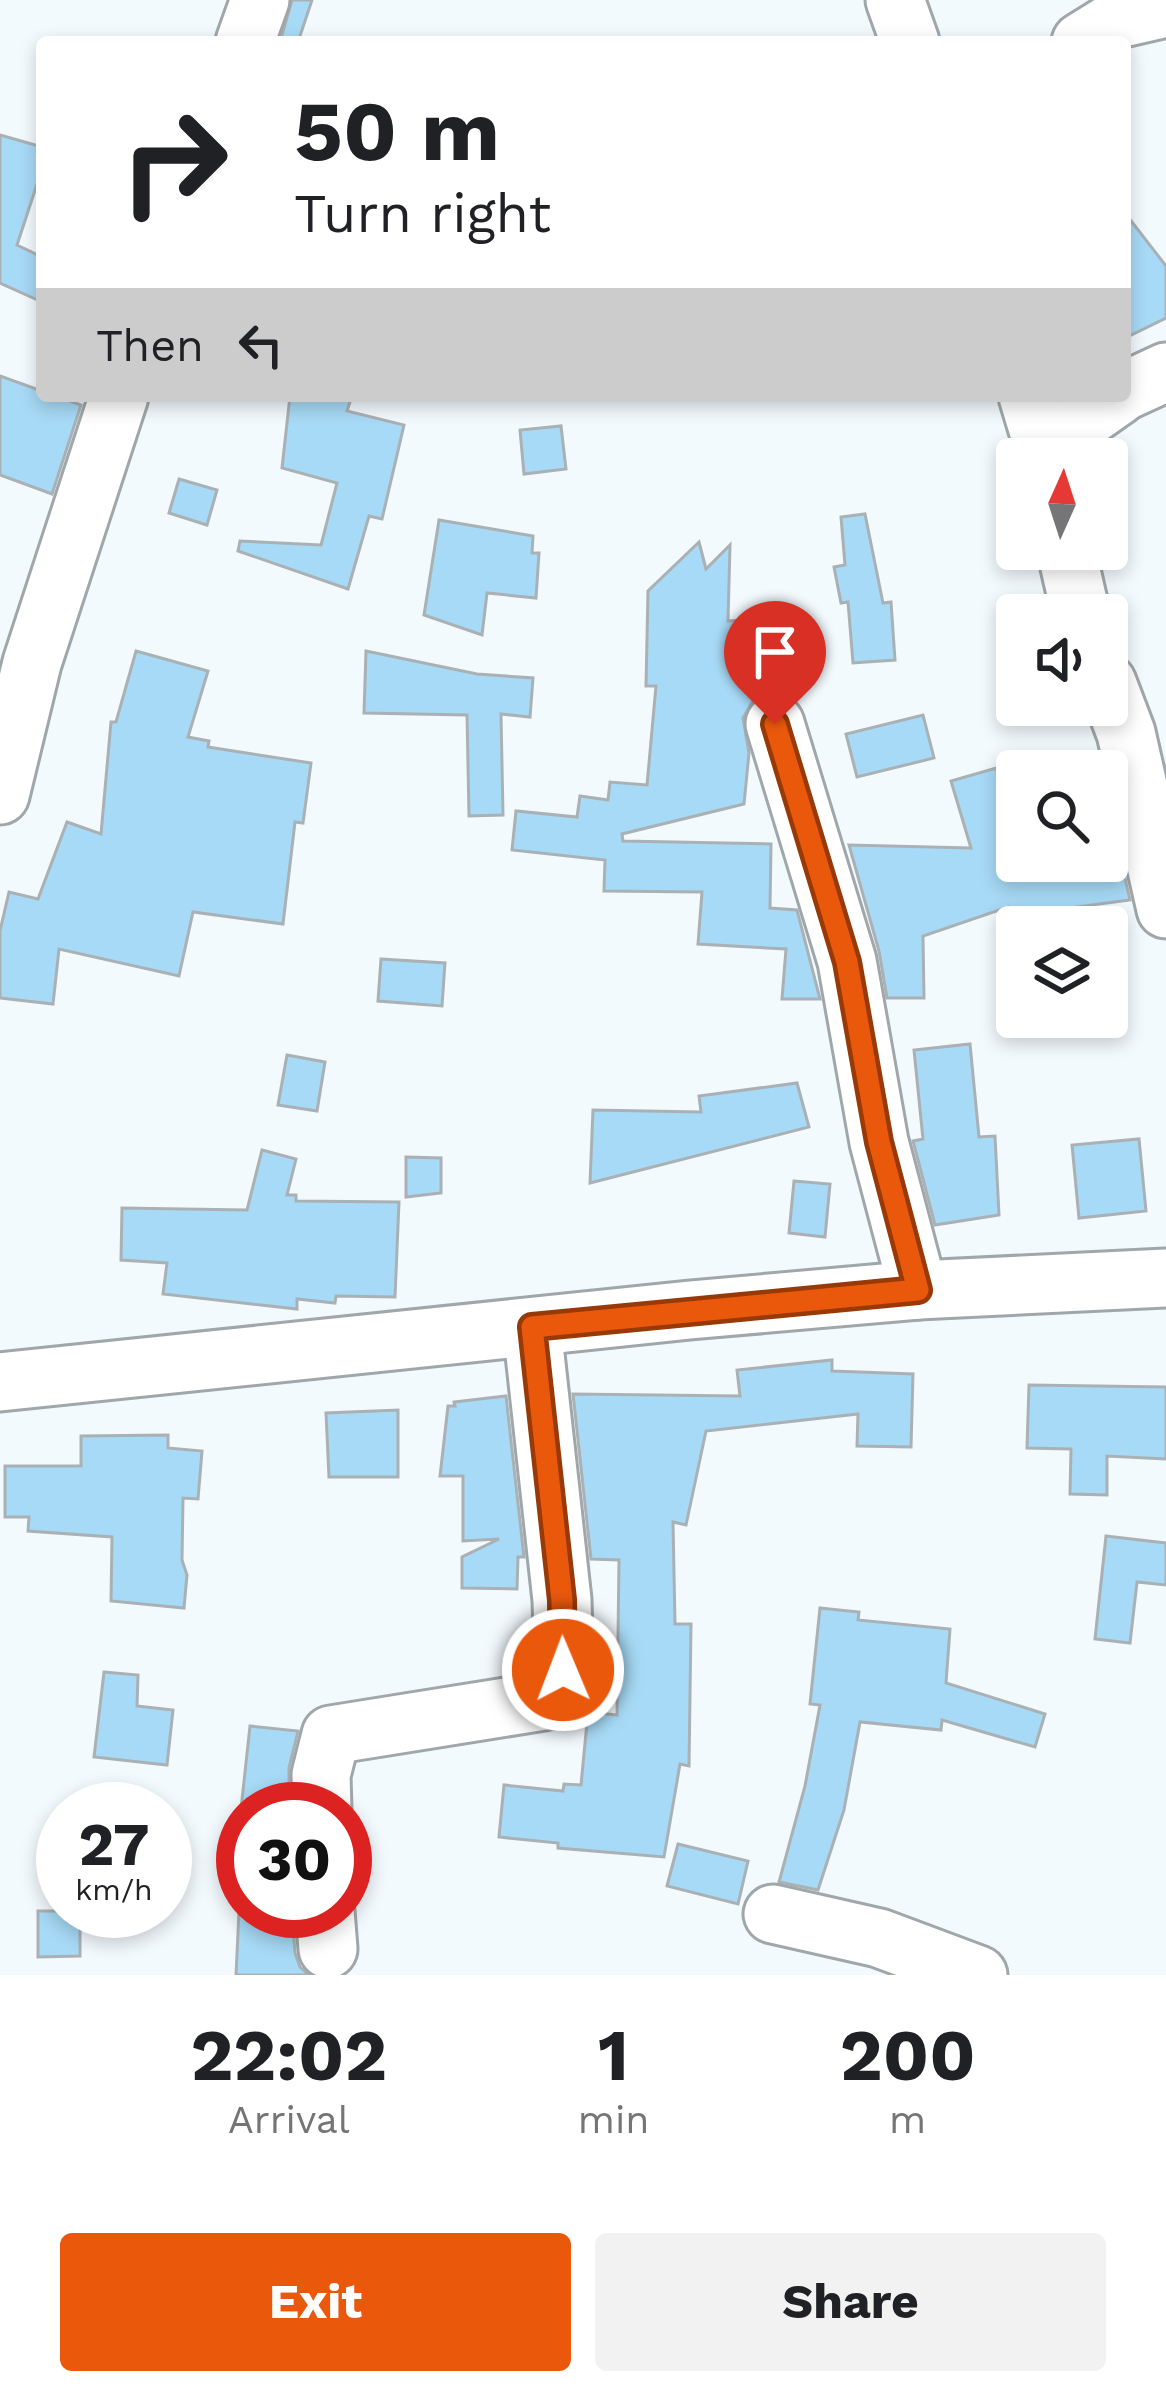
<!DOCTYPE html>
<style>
:root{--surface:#fff;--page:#f2f2f2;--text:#202124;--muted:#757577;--accent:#ea580c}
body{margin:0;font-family:"Work Sans",sans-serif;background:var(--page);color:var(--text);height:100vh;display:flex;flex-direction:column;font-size:45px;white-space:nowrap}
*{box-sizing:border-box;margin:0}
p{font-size:39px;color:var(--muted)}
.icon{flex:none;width:66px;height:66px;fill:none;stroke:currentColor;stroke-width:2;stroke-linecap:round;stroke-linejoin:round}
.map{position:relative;height:1975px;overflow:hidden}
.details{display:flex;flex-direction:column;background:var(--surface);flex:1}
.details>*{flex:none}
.hud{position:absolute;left:36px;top:36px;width:1095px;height:366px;border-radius:12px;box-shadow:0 6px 18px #0003;background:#fff;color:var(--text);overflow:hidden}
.needle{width:78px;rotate:3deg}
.tools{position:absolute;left:996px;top:438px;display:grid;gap:24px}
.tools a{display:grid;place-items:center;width:132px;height:132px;border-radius:12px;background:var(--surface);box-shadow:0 6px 18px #0003;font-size:60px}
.speed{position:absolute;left:36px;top:1782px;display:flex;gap:24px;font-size:60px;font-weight:700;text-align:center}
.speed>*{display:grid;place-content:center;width:156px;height:156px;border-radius:50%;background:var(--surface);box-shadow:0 6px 18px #0003;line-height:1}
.speed small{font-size:30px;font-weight:400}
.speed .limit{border:18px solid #d22;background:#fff;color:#111}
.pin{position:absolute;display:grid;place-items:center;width:102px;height:102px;color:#fff;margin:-123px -51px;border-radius:50% 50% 50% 0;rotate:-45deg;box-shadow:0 0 12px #0007}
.pin .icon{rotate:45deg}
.me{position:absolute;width:132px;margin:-66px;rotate:359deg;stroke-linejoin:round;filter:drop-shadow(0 0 9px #0008)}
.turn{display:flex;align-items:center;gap:42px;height:252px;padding:0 60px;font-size:54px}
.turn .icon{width:156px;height:156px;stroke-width:2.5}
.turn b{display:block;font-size:84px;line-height:102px}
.then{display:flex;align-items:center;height:114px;padding:0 60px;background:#0003;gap:24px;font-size:45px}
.eta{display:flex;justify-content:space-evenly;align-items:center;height:204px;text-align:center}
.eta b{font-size:72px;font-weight:700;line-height:84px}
.action{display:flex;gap:24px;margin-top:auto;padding:24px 60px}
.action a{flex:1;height:138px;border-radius:12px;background:var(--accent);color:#fff;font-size:48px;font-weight:700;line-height:138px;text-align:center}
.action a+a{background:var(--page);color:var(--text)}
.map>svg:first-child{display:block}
</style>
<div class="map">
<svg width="1166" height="1975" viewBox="0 0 1166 1975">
<rect width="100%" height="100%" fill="#f3fafe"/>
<!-- building -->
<g fill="#a7daf6" stroke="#aab1b4" stroke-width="3">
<path d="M 292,0 L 312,0 L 298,42 L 280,42 Z"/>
<path d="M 0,135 L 42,147 L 42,169 L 17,245 L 42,257 L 42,302 L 0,283 Z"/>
<path d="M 1125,213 L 1166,266 L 1166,318 L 1125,338 Z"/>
<path d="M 0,376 L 42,391 L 42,396 L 56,396 L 81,405 L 52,494 L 0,475 Z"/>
<path d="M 290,396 L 352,396 L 347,411 L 404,425 L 382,519 L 369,516 L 348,589 L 238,551 L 240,541 L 321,545 L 337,483 L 282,468 Z"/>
<path d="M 561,426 L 566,469 L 524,474 L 520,430 Z"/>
<path d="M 179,479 L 217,490 L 207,525 L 169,513 Z"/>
<path d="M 865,514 L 883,603 L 891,602 L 895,660 L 853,663 L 848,602 L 841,603 L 834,567 L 845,565 L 841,517 Z"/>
<path d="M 439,520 L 533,536 L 532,553 L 539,553 L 536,598 L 487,593 L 482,635 L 424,615 Z"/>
<path d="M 699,542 L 706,569 L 730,545 L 728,621 L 771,618 L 773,659 L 758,660 L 754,699 L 743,718 L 749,753 L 744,804 L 622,834 L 623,841 L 771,844 L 770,908 L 797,910 L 820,999 L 782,999 L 786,949 L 698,944 L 702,892 L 604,891 L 605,860 L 512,850 L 516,811 L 577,817 L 580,796 L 608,800 L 610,782 L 647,785 L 656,686 L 646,686 L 648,591 Z"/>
<path d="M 136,651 L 208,671 L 188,737 L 209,741 L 208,747 L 311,763 L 303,823 L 295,822 L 283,924 L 193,912 L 179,976 L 59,949 L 53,1004 L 0,998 L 0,931 L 9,892 L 38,899 L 67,822 L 101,834 L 111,722 L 116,722 Z"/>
<path d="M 366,651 L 477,674 L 533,678 L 530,717 L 501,714 L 503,815 L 469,816 L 467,715 L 364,713 Z"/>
<path d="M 923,715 L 934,758 L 857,777 L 846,734 Z"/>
<path d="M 996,768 L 1017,837 L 1017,861 L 1121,861 L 1130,900 L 1009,916 L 1008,907 L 923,936 L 924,998 L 887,998 L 879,951 L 849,845 L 971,848 L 951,781 Z"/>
<path d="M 381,959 L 445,963 L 442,1006 L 378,1001 Z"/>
<path d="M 970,1044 L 979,1137 L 995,1136 L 999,1215 L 935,1225 L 913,1141 L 923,1139 L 914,1050 Z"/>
<path d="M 287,1055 L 325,1062 L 317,1111 L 278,1105 Z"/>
<path d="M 797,1083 L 809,1127 L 590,1183 L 593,1110 L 701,1112 L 699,1096 Z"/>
<path d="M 1139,1139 L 1146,1211 L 1079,1218 L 1072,1145 Z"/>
<path d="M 262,1150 L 296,1159 L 287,1195 L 296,1195 L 296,1201 L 399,1202 L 395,1297 L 336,1296 L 335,1303 L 297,1299 L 297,1309 L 163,1294 L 167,1263 L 121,1260 L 122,1208 L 247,1210 Z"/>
<path d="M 406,1157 L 441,1158 L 441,1193 L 406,1197 Z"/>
<path d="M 794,1181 L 830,1184 L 825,1237 L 789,1233 Z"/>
<path d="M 832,1360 L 832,1371 L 913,1374 L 911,1447 L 857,1446 L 858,1414 L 706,1431 L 686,1525 L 673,1522 L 675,1624 L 691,1624 L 689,1766 L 680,1764 L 664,1857 L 558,1848 L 558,1843 L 499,1837 L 504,1785 L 563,1791 L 564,1784 L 581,1785 L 588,1712 L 617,1715 L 619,1560 L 591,1559 L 573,1394 L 740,1396 L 737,1370 Z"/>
<path d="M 1029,1385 L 1166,1387 L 1166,1459 L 1107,1456 L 1107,1495 L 1070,1494 L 1071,1449 L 1027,1448 Z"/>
<path d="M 506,1396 L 524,1557 L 518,1557 L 517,1589 L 462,1588 L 462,1557 L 499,1539 L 463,1541 L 463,1476 L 440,1476 L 448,1406 L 455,1406 L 454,1402 Z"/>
<path d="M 398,1410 L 398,1477 L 329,1477 L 326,1413 Z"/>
<path d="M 168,1435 L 168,1448 L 202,1451 L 198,1499 L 183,1498 L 182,1560 L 187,1575 L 184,1608 L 111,1601 L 112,1537 L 28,1531 L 29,1517 L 5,1517 L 5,1466 L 81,1466 L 81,1436 Z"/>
<path d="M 1106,1536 L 1166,1543 L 1166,1585 L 1137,1582 L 1130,1643 L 1095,1639 Z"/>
<path d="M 820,1608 L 859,1612 L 858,1620 L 950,1629 L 946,1683 L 1045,1714 L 1035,1747 L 942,1720 L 941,1730 L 860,1722 L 844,1810 L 818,1890 L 779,1882 L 805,1786 L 820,1705 L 810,1704 Z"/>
<path d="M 104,1672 L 138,1675 L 137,1706 L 173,1710 L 167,1765 L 94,1757 Z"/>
<path d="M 250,1726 L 298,1731 L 289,1768 L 289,1809 L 241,1809 Z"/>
<path d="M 678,1844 L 748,1861 L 738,1904 L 667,1886 Z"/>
<path d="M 38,1911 L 80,1911 L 80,1956 L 38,1957 Z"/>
<path d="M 239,1911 L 292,1911 L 295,1953 L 300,1967 L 309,1975 L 236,1975 Z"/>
</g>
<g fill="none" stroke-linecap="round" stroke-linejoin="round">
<!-- minor casing -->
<g stroke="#a0a7aa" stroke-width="63">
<g id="minor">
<path d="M 895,0 L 910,42"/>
<path d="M 245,42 L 260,0"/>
<path d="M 1081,42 L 1118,19 L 1166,8"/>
<path d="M 1125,391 L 1166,372"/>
<path d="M 1028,396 L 1047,459"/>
<path d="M 1044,448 L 1118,396"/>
<path d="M 1066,549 L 1081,615"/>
<path d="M 1107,683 L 1126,733 L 1166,909"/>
<path d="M 775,724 L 847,961 L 879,1142 L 918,1290"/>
<path d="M 0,795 L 32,663 L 119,396"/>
<path d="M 0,1382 L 690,1310 L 918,1290 L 1166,1278"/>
<path d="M 322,1809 L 321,1775 L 331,1735 L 544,1701 L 564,1670 L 562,1600 L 532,1327"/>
<path d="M 325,1911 L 328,1949"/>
<path d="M 773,1914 L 879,1938 L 978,1975"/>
</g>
</g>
<!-- minor -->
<use href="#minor" stroke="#fff" stroke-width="57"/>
</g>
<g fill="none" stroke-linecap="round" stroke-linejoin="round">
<!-- route casing -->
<g stroke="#983908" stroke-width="30">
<path id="route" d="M 563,1670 L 562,1600 L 532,1327 L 918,1290 L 879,1142 L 847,962 L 775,724"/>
</g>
<!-- route -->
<use href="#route" stroke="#ea580c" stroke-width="21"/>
</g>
</svg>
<div class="tools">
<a><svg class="needle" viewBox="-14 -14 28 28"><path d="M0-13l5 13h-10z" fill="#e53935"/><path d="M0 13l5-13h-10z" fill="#757577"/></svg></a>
<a><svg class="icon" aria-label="sound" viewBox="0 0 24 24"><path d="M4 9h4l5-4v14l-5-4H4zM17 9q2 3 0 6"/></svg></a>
<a><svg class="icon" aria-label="search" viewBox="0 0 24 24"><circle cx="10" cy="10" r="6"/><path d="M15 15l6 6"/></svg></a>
<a><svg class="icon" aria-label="layers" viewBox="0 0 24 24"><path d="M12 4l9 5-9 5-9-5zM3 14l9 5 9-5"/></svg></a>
</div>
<div class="speed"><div>27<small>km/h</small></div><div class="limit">30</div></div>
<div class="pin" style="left:775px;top:724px;background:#d93025"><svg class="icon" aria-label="arrive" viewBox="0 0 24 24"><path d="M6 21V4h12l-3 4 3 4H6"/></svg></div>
<svg class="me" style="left:563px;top:1670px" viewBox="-20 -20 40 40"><circle r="17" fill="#ea580c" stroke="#fff" stroke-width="3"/><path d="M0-11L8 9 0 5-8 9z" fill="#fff"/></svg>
<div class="hud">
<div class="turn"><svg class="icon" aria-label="right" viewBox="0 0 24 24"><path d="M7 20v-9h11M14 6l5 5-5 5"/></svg><div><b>50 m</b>Turn right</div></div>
<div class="then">Then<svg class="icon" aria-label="left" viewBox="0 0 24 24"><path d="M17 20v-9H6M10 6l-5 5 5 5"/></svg></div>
</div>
</div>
<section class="details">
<div class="eta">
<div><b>22:02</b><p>Arrival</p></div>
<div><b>1</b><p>min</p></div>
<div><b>200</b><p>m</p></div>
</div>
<div class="action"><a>Exit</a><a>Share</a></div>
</section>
